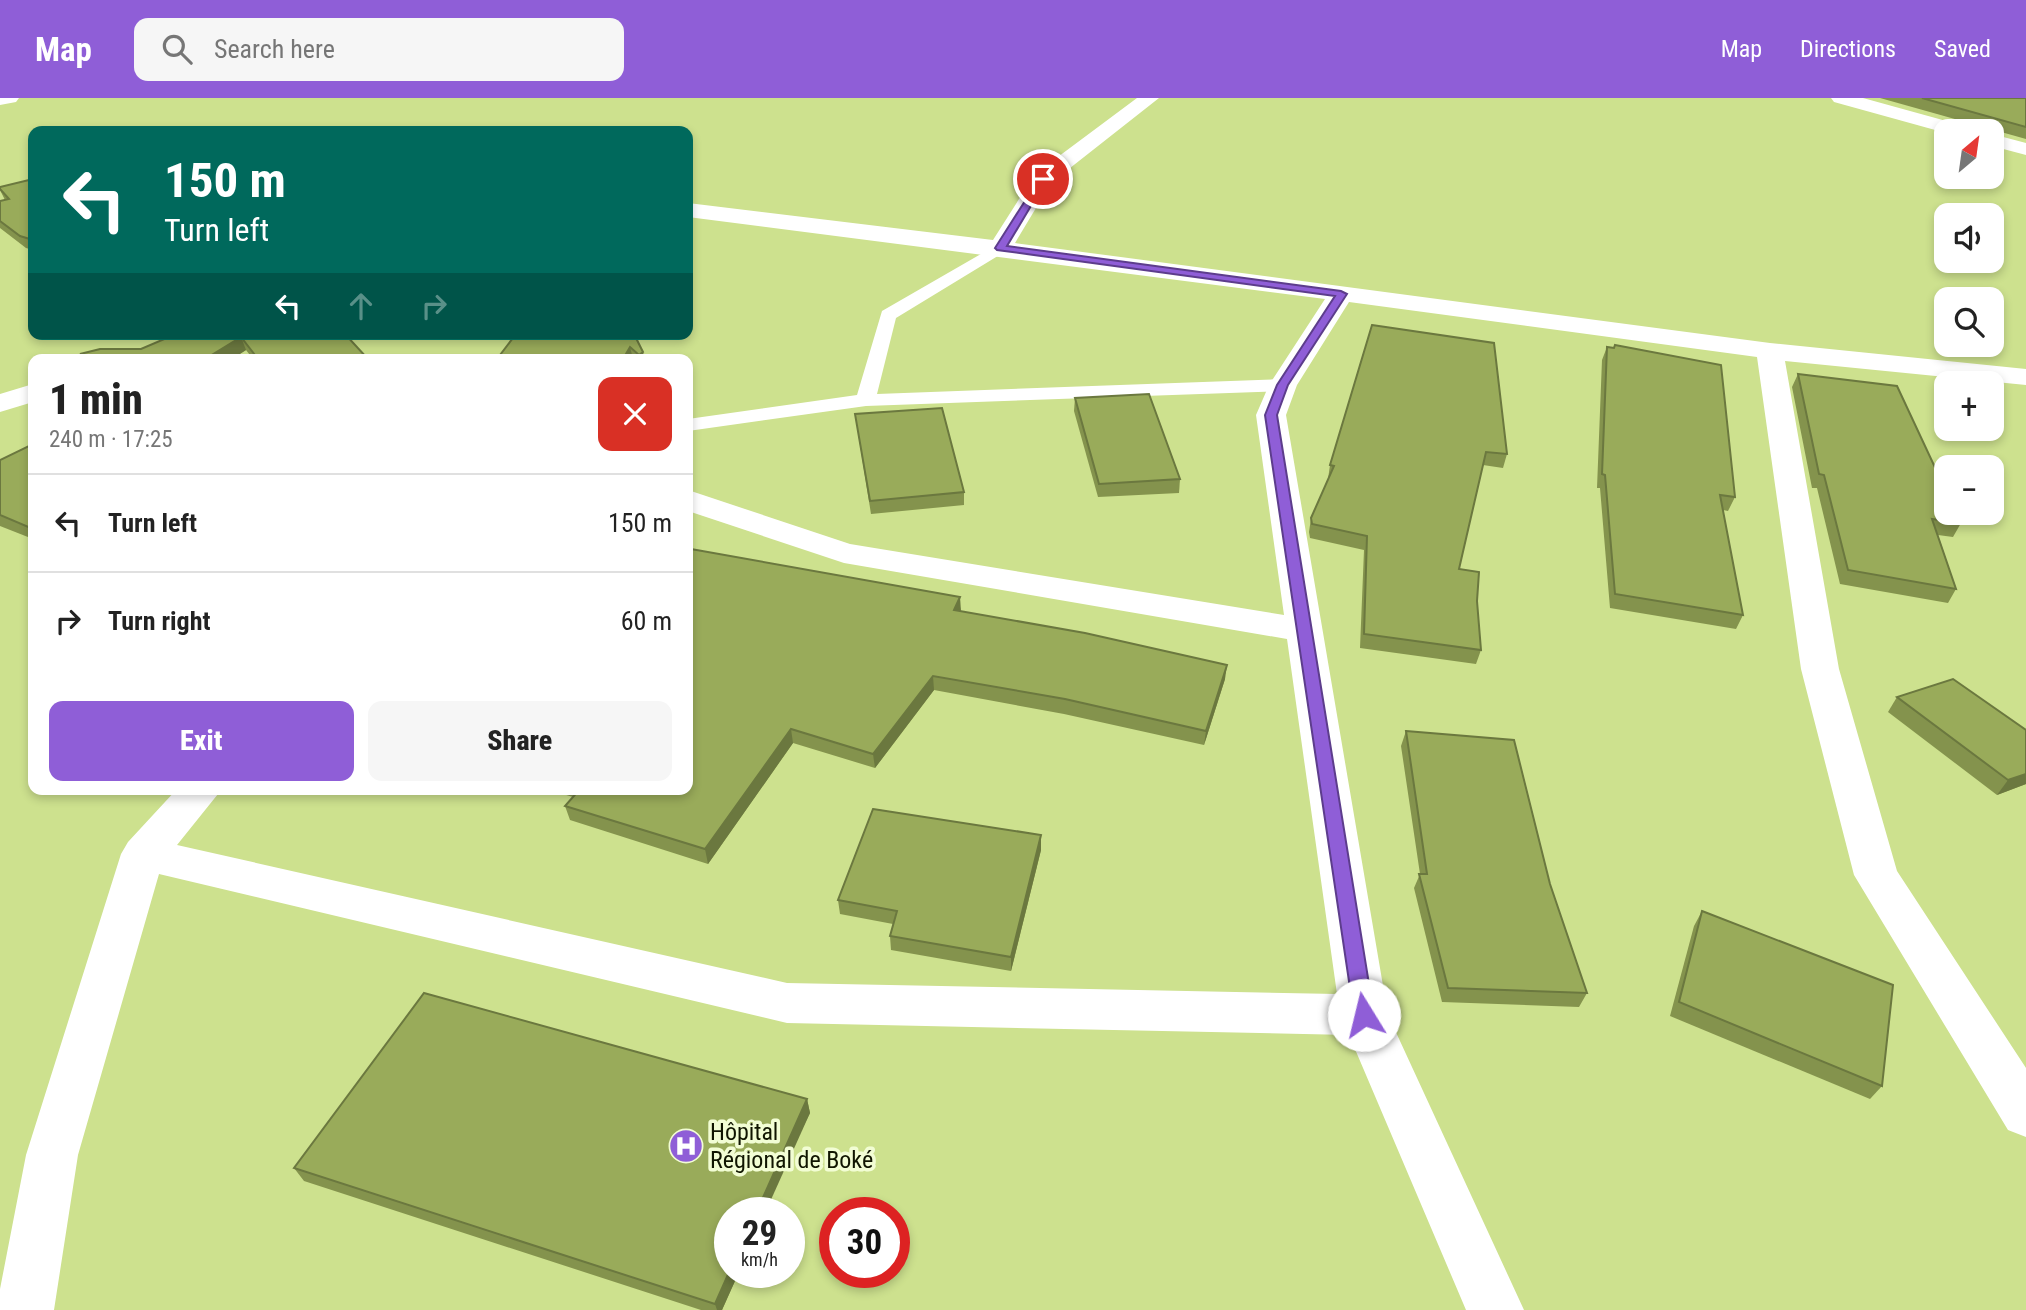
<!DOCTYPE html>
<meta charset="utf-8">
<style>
:root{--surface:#fff;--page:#f6f6f6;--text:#222;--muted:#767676;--line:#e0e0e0;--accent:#8f5ed7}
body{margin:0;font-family:"Roboto Condensed",sans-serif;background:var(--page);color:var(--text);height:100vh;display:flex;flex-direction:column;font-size:26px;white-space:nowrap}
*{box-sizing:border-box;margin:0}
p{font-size:23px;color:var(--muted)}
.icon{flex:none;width:38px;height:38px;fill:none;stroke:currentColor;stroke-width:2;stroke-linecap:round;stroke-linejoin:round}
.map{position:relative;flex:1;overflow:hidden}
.sheet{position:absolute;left:28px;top:256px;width:665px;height:441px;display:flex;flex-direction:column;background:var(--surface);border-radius:14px;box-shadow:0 4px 10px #0003}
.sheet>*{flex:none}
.guide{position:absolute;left:28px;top:28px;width:665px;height:214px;border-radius:14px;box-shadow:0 4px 10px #0003;background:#00695c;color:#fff;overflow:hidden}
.needle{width:46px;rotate:29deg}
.buttons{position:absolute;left:1934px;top:21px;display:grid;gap:14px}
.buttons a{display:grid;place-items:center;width:70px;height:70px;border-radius:14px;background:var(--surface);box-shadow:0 4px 10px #0003;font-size:35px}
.speed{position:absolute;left:714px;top:1099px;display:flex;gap:14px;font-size:35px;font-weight:700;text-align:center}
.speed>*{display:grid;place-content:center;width:91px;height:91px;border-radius:50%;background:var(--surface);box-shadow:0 4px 10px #0003;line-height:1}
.speed small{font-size:18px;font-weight:400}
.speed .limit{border:10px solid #d22;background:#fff;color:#111}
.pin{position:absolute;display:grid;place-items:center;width:60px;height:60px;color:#fff;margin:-30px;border:4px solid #fff;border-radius:50%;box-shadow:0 2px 7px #0007}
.me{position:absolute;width:77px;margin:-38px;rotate:351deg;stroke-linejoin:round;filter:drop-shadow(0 0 5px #0008)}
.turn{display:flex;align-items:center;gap:24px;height:147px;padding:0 21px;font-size:32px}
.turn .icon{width:91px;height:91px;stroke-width:2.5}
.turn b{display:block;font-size:49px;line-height:60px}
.lanes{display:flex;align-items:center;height:66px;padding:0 21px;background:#0003;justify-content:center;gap:35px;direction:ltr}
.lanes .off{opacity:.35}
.round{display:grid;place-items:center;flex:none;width:74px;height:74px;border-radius:14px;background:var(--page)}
.head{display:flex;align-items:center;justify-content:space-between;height:119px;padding:0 21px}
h1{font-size:42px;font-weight:800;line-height:52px}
.cta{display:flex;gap:14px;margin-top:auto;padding:14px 21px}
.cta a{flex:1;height:80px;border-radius:14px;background:var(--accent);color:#fff;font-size:28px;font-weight:800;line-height:80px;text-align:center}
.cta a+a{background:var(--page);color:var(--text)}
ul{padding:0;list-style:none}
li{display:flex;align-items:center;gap:21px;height:98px;padding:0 21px;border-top:2px solid var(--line)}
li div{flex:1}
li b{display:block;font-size:26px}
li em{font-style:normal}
header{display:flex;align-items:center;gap:42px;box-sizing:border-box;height:98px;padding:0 35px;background:var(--accent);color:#fff}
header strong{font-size:33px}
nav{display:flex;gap:38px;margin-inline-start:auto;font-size:24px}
.search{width:490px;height:63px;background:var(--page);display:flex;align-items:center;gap:18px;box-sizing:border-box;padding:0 24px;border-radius:14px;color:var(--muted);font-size:26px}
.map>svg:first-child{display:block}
</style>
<header>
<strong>Map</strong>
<div class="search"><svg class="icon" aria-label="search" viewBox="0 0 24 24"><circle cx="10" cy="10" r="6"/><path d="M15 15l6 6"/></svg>Search here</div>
<nav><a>Map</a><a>Directions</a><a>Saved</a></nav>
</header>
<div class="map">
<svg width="2026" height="1212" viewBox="0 0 2026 1212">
<rect width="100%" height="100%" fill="#cde18e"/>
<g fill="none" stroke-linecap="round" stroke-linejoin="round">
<!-- lane -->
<path fill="#fff" fill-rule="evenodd" d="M 1000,145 L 1006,147 L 1008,150 L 1006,153 L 896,220 L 877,296 L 1283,281 L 1293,287 L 1283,293 L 866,308 L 688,333 L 688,321 L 857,297 L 882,213 Z"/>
<!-- street -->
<g fill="#fff" fill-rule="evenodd">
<path d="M 0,0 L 19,0 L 16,4 L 0,7 Z"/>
<path d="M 1137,0 L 1159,0 L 1051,85 L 1015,145 L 1770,245 L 2026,271 L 2026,287 L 1785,263 L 1839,571 L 1897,773 L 2026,970 L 2026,1039 L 2008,1032 L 1854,777 L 1801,571 L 1757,259 L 1349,204 L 1297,287 L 1286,317 L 1388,917 L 1524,1212 L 1466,1212 L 1349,937 L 787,925 L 159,776 L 78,1057 L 54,1212 L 0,1212 L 0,1191 L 26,1057 L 121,756 L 128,744 L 177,691 L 222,691 L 177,747 L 787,885 L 1337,896 L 1287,541 L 844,465 L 688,413 L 688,392 L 850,446 L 1284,517 L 1256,317 L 1269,287 L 1325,201 L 688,119 L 688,105 L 993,142 L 1035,76 Z"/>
<path d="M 1831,0 L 1863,0 L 1968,29 L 1971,33 L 1946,35 L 1834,4 Z"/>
<path d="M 1992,36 L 2026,45 L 2026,57 L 1992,48 Z"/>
<path d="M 33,286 L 33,304 L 0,314 L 0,296 Z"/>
</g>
</g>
<!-- wall -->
<g fill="#84934d">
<path d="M 1880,0 L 2026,0 L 2026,41 Z"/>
<path d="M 33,81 L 33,152 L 26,150 L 0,130 L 0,103 L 5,102 L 0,92 L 0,89 Z"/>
<path d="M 1372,227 L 1507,356 L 1503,370 L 1483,367 L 1459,471 L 1477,503 L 1481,552 L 1476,566 L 1360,550 L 1364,452 L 1310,440 L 1309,434 L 1311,420 L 1328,381 L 1330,367 Z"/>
<path d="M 176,236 L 345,236 L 368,261 L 253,261 L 246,252 L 232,261 L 82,261 L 80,256 L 141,251 Z"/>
<path d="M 1615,247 L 1735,399 L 1728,413 L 1723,412 L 1743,517 L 1736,531 L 1610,510 L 1600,390 L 1597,390 L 1602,262 L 1607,249 L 1614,250 Z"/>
<path d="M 640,248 L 645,261 L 497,261 Z"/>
<path d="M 1798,276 L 1961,425 L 1953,439 L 1938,437 L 1956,491 L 1948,505 L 1840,486 L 1817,390 L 1812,390 L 1792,289 Z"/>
<path d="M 1075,300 L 1180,381 L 1179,395 L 1098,399 L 1074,313 Z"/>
<path d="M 855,316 L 964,394 L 964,407 L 871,416 Z"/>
<path d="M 33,346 L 33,441 L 0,428 L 0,362 Z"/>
<path d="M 961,513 L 1225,581 L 1204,647 L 1064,616 L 934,592 L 875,670 L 793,645 L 708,766 L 570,722 L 565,708 L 573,699 L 546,691 L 688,691 Z"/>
<path d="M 1897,599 L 2026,686 L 1997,697 L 1888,614 Z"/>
<path d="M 1406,633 L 1550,786 L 1587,895 L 1579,909 L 1442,904 L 1414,790 L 1420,776 L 1401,648 Z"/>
<path d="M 1041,752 L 1011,873 L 891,852 L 890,838 L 893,826 L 840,816 L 838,802 Z"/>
<path d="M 1702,813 L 1882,988 L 1870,1001 L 1670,918 L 1694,828 Z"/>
<path d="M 807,1001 L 810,1015 L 730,1174 L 739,1174 L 722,1212 L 701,1212 L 304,1083 L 294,1070 Z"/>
</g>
<!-- shaded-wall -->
<g fill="#6b783f">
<path d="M 241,239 L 246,252 L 232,261 L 205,261 Z"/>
<path d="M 630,249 L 633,261 L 623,261 Z"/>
<path d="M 643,254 L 645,261 L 639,261 L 639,257 Z"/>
<path d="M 960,499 L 961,513 L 954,512 Z"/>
<path d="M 1227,567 L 1225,581 L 1204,647 L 1206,633 Z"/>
<path d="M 933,578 L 934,592 L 875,670 L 873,656 Z"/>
<path d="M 791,631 L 793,645 L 708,766 L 705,751 Z"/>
<path d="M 2026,676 L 2026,686 L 1997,697 L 2008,682 Z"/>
<path d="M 1041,737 L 1041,752 L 1011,873 L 1011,859 Z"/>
<path d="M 807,1001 L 810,1015 L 765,1115 L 756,1115 Z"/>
<path d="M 730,1172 L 730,1174 L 739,1174 L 722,1212 L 717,1212 L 715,1206 Z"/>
</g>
<!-- building -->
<g fill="#99ab5a" stroke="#6b783f" stroke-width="2">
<path d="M 1922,0 L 2026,0 L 2026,29 Z"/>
<path d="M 33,81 L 33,142 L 20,138 L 0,123 L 0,103 L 9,101 L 0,91 L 0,89 Z"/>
<path d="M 1372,227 L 1494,245 L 1507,356 L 1486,354 L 1459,471 L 1479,474 L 1477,503 L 1481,552 L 1364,536 L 1367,438 L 1312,426 L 1311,420 L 1334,368 L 1330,367 Z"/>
<path d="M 176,236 L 345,236 L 368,261 L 258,261 L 241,239 L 205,261 L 102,261 L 80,256 L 100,251 L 141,251 Z"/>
<path d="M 516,236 L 634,236 L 638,237 L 636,240 L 643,254 L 639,257 L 630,249 L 623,261 L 497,261 Z"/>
<path d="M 1615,247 L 1721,267 L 1735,399 L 1720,397 L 1743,517 L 1615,496 L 1605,377 L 1602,376 L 1607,249 L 1614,250 Z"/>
<path d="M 1798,276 L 1897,288 L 1946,393 L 1946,415 L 1956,415 L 1961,425 L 1932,421 L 1956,491 L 1848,472 L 1824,377 L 1819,376 Z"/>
<path d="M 1149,296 L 1180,381 L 1099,386 L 1075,300 Z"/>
<path d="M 942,310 L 964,394 L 870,403 L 855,316 Z"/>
<path d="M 33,346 L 33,431 L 0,417 L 0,362 Z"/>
<path d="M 691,451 L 960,499 L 954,512 L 1085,535 L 1227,567 L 1206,633 L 1065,601 L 933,578 L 873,656 L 791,631 L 705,751 L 565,708 L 580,691 L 688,691 L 688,456 Z"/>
<path d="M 1953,581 L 2026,632 L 2026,676 L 2008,682 L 1897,599 Z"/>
<path d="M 1406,633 L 1514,642 L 1550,786 L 1587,895 L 1448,890 L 1419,776 L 1427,776 Z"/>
<path d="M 873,711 L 1041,737 L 1011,859 L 890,838 L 897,813 L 838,802 Z"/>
<path d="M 1702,813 L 1893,887 L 1882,988 L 1679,904 Z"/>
<path d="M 424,895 L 807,1001 L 756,1115 L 730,1115 L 730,1172 L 715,1206 L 294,1070 Z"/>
</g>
<!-- route -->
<path fill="#8f5ed7" stroke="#5d3d8c" stroke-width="2" d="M 1043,79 L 1047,81 L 1007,148 L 1341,193 L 1347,196 L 1288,287 L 1277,317 L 1374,917 L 1371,923 L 1364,926 L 1357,923 L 1354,917 L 1265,317 L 1277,287 L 1335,198 L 997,152 L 995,150 L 1039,81 Z"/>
<!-- icons -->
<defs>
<g id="hospital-disc" transform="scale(1.75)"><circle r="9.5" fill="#8f5ed7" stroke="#f2fdd4"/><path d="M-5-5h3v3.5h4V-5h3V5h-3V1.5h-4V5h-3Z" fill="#fff"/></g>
</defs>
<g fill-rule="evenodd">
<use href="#hospital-disc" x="686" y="1048"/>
</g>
<g text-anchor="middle" stroke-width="7" stroke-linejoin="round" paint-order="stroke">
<!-- near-poi labels -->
<g font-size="24" fill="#101500" stroke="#f2fdd4" text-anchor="start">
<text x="710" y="1042">Hôpital<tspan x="710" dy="28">Régional de Boké</tspan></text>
</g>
</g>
</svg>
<div class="buttons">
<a><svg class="needle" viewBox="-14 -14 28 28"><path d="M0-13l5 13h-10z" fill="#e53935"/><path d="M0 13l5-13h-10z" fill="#767676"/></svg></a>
<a><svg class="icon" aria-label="sound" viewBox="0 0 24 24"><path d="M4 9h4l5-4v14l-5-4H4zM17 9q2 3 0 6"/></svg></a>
<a><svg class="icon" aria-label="search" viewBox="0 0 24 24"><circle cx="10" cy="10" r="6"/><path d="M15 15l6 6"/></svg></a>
<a>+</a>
<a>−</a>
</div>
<div class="speed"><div>29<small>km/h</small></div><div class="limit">30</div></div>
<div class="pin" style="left:1043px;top:81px;background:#d93025"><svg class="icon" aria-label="arrive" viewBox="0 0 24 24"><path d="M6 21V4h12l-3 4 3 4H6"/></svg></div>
<svg class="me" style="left:1364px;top:917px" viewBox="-20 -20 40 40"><circle r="19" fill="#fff"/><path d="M0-13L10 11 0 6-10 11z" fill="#8f5ed7"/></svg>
<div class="guide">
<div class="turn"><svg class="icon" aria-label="left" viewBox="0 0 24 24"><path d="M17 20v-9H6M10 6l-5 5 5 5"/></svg><div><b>150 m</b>Turn left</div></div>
<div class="lanes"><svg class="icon" aria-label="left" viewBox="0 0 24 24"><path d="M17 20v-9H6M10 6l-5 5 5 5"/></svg><svg class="icon off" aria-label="ahead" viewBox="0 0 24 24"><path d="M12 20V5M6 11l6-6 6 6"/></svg><svg class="icon off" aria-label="right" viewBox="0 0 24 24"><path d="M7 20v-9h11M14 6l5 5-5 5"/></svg></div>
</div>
<section class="sheet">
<div class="head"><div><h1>1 min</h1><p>240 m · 17:25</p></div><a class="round" style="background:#d93025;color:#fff"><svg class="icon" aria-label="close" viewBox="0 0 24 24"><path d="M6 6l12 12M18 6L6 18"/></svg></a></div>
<ul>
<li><svg class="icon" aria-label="left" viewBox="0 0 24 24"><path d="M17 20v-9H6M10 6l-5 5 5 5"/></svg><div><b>Turn left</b></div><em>150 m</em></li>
<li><svg class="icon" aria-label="right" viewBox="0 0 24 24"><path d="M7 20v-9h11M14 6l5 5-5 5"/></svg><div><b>Turn right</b></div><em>60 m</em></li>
</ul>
<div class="cta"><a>Exit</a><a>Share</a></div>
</section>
</div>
